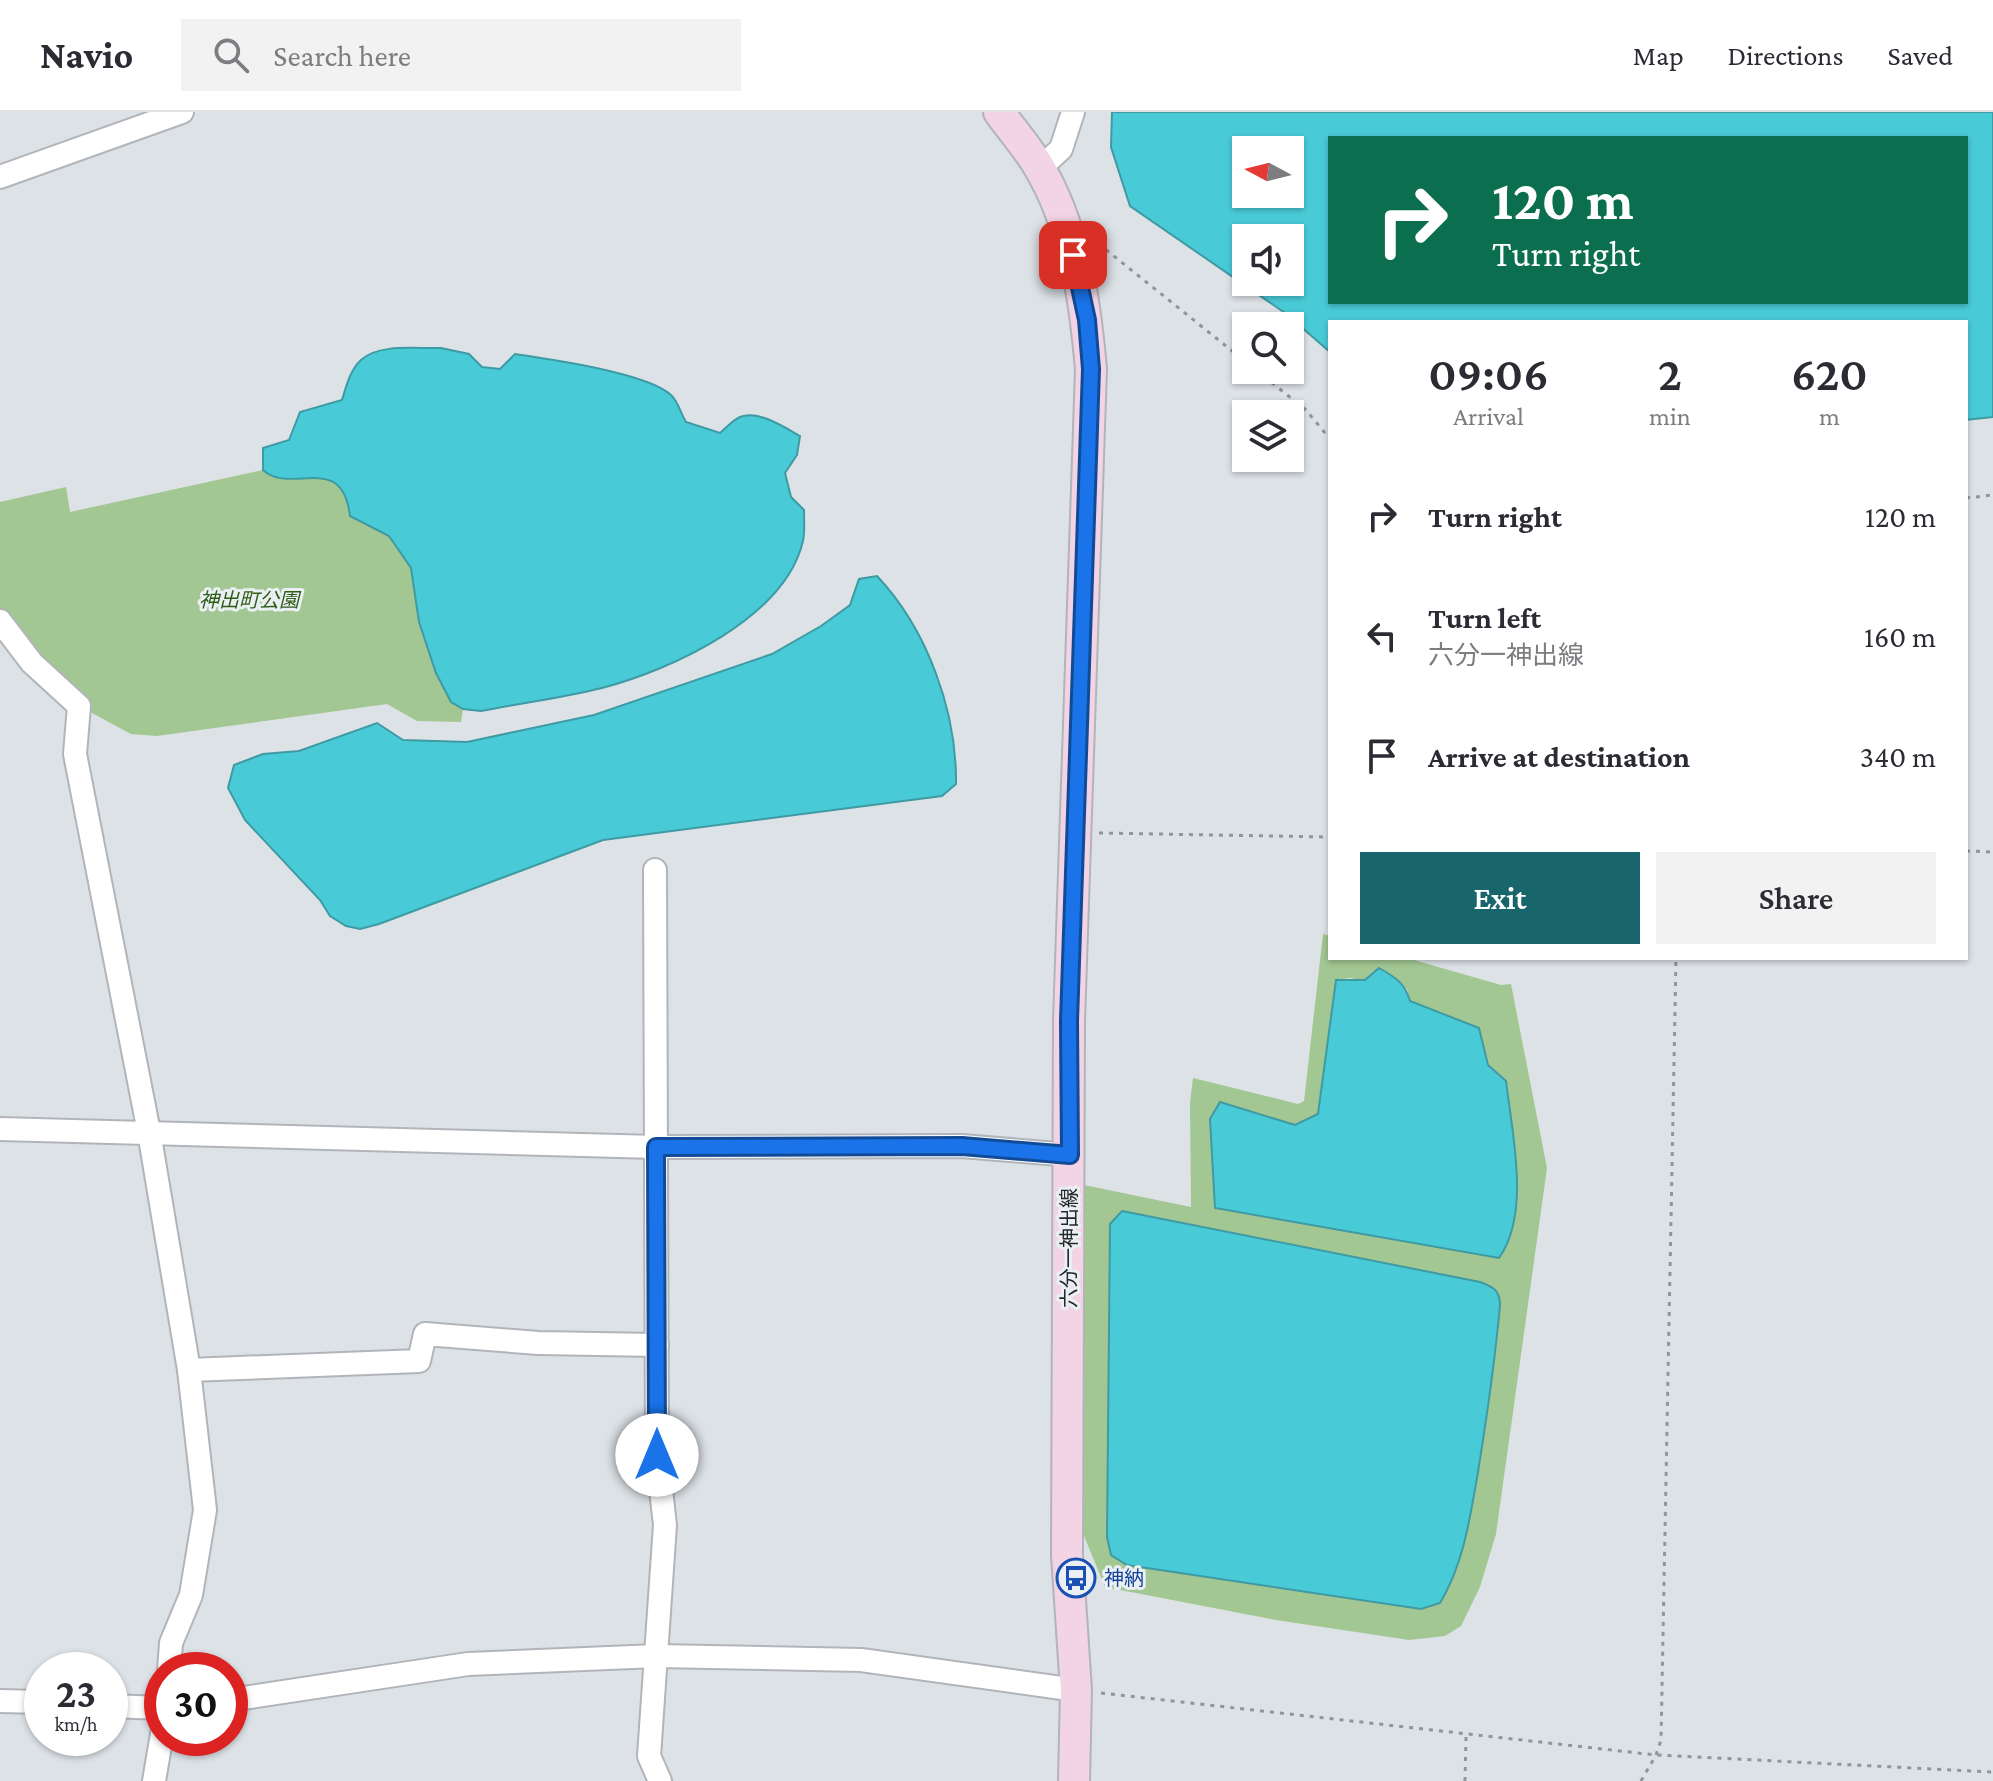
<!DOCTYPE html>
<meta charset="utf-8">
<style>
:root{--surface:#fff;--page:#f2f2f3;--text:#2b2b33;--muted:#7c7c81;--line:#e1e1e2;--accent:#18666c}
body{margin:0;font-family:"Crimson Pro","Noto Sans JP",serif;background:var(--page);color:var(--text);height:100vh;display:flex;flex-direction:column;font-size:30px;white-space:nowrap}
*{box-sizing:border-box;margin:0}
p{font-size:26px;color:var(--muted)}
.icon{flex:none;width:44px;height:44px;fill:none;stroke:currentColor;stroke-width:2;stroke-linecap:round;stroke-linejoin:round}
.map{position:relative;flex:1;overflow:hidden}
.sheet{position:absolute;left:1328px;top:208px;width:640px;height:640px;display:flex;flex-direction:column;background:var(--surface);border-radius:0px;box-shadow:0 2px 6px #0004}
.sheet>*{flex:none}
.hud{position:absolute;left:1328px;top:24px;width:640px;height:168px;border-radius:0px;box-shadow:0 2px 6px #0004;background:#0b6e4f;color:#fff;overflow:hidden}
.needle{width:52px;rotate:277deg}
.fabs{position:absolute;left:1232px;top:24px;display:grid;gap:16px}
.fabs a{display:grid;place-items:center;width:72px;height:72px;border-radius:0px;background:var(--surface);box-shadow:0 2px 6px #0004;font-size:40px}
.speed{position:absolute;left:24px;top:1540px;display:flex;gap:16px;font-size:40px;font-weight:700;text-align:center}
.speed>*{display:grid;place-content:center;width:104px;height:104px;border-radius:50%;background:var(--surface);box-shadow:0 2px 6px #0004;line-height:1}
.speed small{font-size:20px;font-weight:400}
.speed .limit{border:12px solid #d22;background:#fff;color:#111}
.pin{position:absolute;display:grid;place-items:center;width:68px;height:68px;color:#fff;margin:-34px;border-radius:16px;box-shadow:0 4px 12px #0006}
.me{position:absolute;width:88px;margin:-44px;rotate:0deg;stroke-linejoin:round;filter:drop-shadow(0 0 6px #0008)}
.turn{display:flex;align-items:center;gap:28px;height:168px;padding:0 32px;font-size:36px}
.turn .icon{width:104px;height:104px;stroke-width:2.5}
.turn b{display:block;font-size:56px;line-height:68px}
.eta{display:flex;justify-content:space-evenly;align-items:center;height:136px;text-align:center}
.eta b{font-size:48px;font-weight:600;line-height:56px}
.primary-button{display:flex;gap:16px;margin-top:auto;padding:16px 32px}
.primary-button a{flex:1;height:92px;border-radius:0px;background:var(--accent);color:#fff;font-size:32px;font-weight:600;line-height:92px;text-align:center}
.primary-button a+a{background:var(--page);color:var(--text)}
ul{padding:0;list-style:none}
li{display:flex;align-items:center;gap:24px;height:120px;padding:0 32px}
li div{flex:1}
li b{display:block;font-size:30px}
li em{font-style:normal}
header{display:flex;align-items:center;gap:48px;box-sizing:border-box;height:112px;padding:0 40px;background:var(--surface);border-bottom:2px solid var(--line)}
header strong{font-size:38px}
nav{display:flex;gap:44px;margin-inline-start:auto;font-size:28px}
.search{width:560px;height:72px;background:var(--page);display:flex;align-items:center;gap:20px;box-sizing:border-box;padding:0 28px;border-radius:0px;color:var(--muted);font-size:30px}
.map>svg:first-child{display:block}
</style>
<header>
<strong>Navio</strong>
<div class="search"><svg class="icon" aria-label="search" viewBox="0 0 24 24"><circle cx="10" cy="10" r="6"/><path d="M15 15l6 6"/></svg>Search here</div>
<nav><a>Map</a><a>Directions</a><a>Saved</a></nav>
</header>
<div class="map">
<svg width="1993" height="1669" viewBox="0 0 1993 1669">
<rect width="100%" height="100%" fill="#dde2e7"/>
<!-- green -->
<g fill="#a2c792" fill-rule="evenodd">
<path d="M 263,358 C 292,384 341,338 350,404 L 389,424 L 411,456 L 419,511 L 436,561 L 451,590 L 463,597 L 461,610 L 417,609 L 387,592 L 157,624 L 131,622 L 79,594 L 0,509 L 0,390 L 66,375 L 70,400 Z"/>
<path d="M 1323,822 L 1330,824 L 1330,846 L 1407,846 L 1501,873 L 1511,872 L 1547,1056 L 1496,1422 L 1480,1475 L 1461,1514 L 1445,1524 L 1409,1528 L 1276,1508 L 1105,1475 L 1084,1424 L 1084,1073 L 1191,1095 L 1190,991 L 1193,966 L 1298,992 L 1304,989 ZM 1350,866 L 1407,877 L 1410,889 L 1479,916 L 1488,953 L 1506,969 L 1516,1064 L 1515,1100 L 1499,1146 L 1216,1096 L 1221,990 L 1296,1013 L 1319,1001 L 1336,868 Z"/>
</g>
<!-- water -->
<g fill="#49cbd7" stroke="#3e9aa3" stroke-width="2" fill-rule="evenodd">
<path d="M 1112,0 L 1993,0 L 1993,305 L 1966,308 L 1966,210 L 1330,210 L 1330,240 L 1285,201 L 1130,94 L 1111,35 ZM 1330,26 L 1966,26 L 1966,190 L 1330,190 ZM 1246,38 L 1290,38 L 1290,82 L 1246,82 ZM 1246,126 L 1290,126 L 1290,170 L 1246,170 Z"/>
<path d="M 441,236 L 469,242 L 482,255 L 500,257 L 515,242 C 549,247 648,261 671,283 C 678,289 681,302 686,310 L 720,321 C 726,316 733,308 740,305 C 759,298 784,315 800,324 L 797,343 L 785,361 L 791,385 L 804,398 C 804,408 805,420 803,429 C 785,506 671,558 602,576 C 562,586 521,591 481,599 L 463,597 L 451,590 L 436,561 L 419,510 L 411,456 L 389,424 L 350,404 C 342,338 291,384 263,358 L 263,336 L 289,328 L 300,300 L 342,288 C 346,275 350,258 361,248 C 379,231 418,237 441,236 Z"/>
<path d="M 877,464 C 927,517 957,599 956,672 L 942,684 L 603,728 L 379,812 L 360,817 L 346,814 L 330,804 L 320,788 L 245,708 L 228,676 L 234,653 L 263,642 L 299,639 L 377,611 L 403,628 L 467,630 L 594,603 L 772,542 L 821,514 L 850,493 L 859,467 Z"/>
<path d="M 1379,856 C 1395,865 1405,871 1410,889 L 1479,916 L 1488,953 L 1506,969 C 1512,1021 1531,1101 1499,1146 L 1215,1096 L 1210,1007 L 1220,990 L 1295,1013 L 1318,1002 L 1336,868 L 1365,868 Z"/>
<path d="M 1122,1099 L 1480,1170 C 1493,1175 1500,1178 1500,1193 C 1495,1249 1487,1304 1478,1360 C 1470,1405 1464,1451 1440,1491 L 1421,1497 L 1127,1453 L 1111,1443 L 1107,1425 L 1110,1112 Z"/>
</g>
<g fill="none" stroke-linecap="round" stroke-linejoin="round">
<!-- minor casing -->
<g stroke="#b1b5ba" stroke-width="26">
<g id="minor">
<path d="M 1040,56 L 1061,37 L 1073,0"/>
<path d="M 0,65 L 182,0"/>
<path d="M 0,509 L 32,551 L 79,594 L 75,642 L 149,1020 L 189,1258 L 205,1398 L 191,1483 L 171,1531 L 169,1558"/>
<path d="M 655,758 L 657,1343 L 665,1413 L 649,1644 L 660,1669"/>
<path d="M 0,1017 L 656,1035 L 962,1034 L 1070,1043"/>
<path d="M 189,1258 L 419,1249 L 425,1222 L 538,1231 L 657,1233"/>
<path d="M 230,1588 L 468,1552 L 656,1544 L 861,1548 L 1076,1578"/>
<path d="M 0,1589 L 42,1590"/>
<path d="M 110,1594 L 162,1596"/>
<path d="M 154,1669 L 162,1622"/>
</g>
</g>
<!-- secondary casing -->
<g stroke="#b1b5ba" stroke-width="34">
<path id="secondary" d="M 999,0 C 1012,18 1028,36 1039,55 C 1075,116 1085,189 1091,257 L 1069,909 L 1067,1443 L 1076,1578 L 1074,1669"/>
</g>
<!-- path -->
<g stroke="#919498" stroke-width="3" stroke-dasharray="4 6" stroke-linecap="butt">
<path d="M 1097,133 L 1105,137 L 1246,250"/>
<path d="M 1256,258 L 1306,298 L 1330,327"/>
<path d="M 1966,386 L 1993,383"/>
<path d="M 1099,721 L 1330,725"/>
<path d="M 1966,739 L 1993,740"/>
<path d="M 1101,1581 L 1656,1643 L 1993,1660"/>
<path d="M 1465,1669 L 1466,1624"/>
<path d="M 1641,1669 L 1656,1643 L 1661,1628 L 1676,846"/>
</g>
<!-- minor -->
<use href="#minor" stroke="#fff" stroke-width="22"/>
<!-- secondary -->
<use href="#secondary" stroke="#f2d4e4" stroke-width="30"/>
</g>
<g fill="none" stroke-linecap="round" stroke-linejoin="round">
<!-- route casing -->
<g stroke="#114b97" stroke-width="20">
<path id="route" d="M 657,1343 L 656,1035 L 962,1034 L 1070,1043 L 1069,909 L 1091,257 L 1087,208 L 1073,143"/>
</g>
<!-- route -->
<use href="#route" stroke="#1a73e8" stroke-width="14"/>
</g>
<!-- icons -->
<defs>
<g id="bus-ring" transform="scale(2)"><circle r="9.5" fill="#eaeff4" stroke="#1a4fb4" stroke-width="1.5"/><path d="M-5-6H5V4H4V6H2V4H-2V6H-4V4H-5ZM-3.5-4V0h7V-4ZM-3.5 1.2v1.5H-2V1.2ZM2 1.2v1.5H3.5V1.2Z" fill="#1a4fb4"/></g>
</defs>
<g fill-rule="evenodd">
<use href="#bus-ring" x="1076" y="1466"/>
</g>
<g text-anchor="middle" stroke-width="6" stroke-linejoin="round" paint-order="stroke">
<!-- park labels -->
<g font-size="20" font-style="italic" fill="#2f5c13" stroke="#eaeff4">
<text x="249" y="495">神出町公園</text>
</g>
<!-- street labels -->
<g font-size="20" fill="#252729" stroke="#eaeff4">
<text transform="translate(1069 1136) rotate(-90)" y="7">六分一神出線</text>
</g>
<!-- transit labels -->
<g font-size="20" fill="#164399" stroke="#eaeff4" text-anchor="start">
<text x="1104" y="1473">神納</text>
</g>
</g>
</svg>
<div class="fabs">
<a><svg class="needle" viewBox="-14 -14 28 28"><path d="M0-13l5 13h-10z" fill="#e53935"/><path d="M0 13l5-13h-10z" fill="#7c7c81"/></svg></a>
<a><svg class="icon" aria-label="sound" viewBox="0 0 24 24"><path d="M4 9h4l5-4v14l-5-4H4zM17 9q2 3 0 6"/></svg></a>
<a><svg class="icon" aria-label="search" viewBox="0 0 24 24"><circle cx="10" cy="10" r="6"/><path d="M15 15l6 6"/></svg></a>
<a><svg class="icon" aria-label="layers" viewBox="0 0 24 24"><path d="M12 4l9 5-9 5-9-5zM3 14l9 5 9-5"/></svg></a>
</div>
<div class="speed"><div>23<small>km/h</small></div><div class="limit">30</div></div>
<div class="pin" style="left:1073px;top:143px;background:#d93025"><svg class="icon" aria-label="arrive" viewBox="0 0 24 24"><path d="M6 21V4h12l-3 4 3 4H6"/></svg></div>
<svg class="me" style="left:657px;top:1343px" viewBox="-20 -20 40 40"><circle r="19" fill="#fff"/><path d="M0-13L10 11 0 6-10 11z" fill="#1a73e8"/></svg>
<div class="hud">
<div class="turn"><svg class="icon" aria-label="right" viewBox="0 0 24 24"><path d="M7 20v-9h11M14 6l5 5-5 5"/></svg><div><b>120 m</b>Turn right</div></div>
</div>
<section class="sheet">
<div class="eta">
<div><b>09:06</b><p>Arrival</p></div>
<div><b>2</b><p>min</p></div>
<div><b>620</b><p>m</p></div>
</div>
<ul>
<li><svg class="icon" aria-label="right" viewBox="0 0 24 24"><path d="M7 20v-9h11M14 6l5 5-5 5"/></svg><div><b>Turn right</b></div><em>120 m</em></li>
<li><svg class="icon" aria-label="left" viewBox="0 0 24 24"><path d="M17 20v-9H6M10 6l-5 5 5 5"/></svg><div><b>Turn left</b><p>六分一神出線</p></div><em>160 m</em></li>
<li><svg class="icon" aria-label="arrive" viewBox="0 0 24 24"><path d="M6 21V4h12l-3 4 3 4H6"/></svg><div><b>Arrive at destination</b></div><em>340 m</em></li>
</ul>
<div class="primary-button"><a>Exit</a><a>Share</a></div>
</section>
</div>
